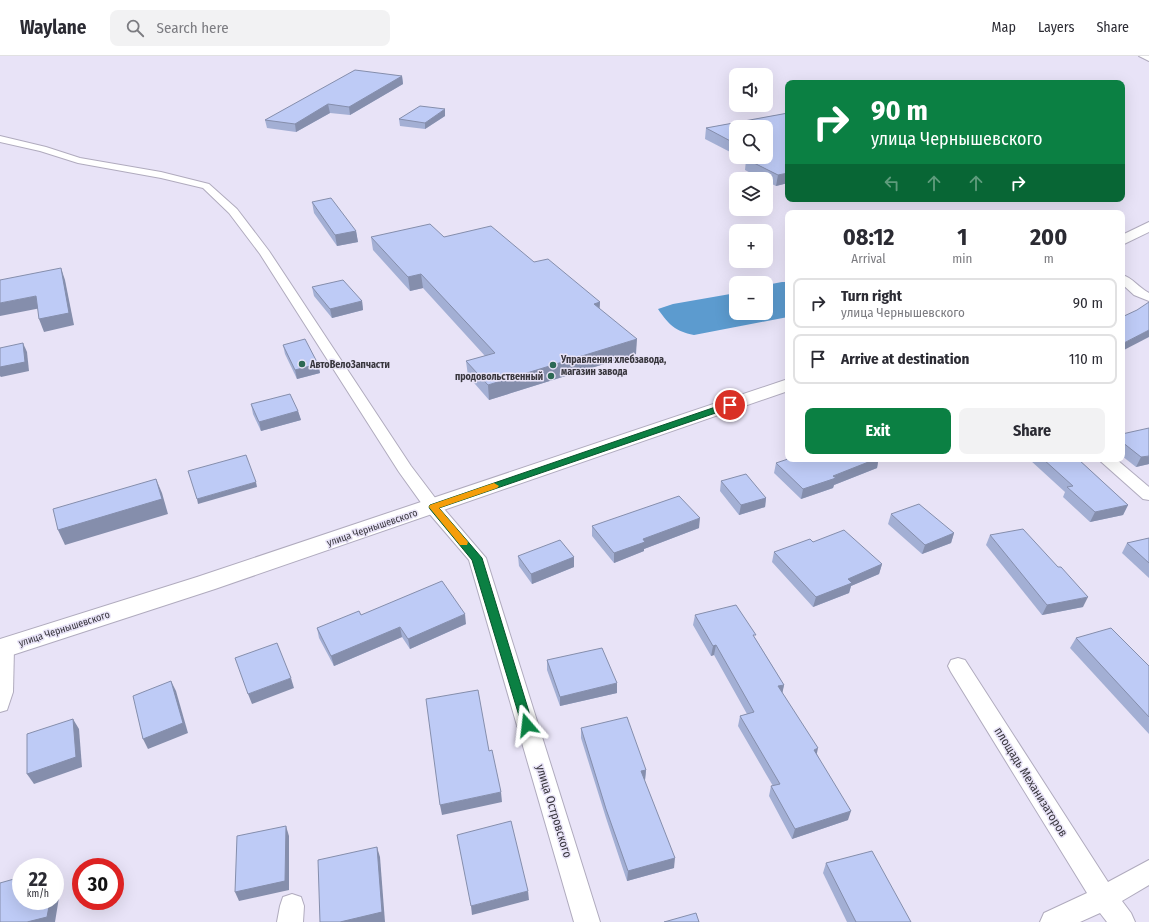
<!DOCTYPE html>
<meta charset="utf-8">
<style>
:root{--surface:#fff;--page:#f2f2f3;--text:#2b2b33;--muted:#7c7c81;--line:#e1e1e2;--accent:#0b8043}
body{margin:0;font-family:"Fira Sans Condensed",sans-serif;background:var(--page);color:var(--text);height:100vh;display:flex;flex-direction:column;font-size:15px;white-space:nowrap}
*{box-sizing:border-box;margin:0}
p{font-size:13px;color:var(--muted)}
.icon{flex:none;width:22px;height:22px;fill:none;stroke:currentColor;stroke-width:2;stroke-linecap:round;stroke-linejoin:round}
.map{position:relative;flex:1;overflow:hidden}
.panel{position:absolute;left:785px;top:154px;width:340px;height:252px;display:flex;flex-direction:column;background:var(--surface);border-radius:8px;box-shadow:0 4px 16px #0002}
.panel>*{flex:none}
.guide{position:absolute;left:785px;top:24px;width:340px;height:122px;border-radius:8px;box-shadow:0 4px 16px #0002;background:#0b8043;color:#fff;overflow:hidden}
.buttons{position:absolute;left:729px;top:12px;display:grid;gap:8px}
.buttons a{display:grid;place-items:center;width:44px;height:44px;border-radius:8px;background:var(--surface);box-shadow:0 4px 16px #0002;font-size:20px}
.speed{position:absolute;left:12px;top:802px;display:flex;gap:8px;font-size:20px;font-weight:700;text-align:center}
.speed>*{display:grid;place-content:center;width:52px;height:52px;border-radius:50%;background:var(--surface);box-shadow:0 4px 16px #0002;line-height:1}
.speed small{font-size:10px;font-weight:400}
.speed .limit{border:6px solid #d22;background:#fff;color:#111}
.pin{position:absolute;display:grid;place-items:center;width:34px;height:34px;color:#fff;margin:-17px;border:2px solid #fff;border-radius:50%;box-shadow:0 1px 4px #0007}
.me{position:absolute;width:44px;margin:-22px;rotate:343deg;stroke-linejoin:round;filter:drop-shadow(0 0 3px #0008)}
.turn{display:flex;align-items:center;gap:14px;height:84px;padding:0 20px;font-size:18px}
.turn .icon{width:52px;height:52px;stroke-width:2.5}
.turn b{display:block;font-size:28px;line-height:34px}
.lanes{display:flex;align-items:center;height:38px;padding:0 20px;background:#0003;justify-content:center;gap:20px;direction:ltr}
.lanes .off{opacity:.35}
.eta{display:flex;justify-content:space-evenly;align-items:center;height:68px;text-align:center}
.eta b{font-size:24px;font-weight:700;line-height:28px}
.button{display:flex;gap:8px;margin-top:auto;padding:8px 20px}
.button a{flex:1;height:46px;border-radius:8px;background:var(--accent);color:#fff;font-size:16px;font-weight:700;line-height:46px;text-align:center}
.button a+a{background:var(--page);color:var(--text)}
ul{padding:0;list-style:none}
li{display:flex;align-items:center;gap:12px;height:50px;margin:0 8px 6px;padding:0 12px;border:2px solid var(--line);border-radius:8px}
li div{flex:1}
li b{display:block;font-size:15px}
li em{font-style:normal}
header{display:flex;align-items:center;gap:24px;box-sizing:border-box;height:56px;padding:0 20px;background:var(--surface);border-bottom:1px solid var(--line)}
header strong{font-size:19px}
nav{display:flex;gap:22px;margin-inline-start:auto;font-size:14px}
.search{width:280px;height:36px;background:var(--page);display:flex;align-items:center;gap:10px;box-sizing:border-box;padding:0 14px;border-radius:8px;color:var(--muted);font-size:15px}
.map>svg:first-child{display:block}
</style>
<header>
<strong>Waylane</strong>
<div class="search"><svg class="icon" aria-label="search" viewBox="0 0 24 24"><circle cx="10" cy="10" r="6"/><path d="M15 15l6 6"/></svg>Search here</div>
<nav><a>Map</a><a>Layers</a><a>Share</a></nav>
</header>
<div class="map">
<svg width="1149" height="866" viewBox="0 0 1149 866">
<rect width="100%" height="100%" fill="#e8e3f7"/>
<!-- water -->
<path fill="#5c9bcf" d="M 782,226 L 788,226 L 788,261 L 694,279 C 675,275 669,269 658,253 L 673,248 L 736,237 L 736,257 L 766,257 L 766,229 Z"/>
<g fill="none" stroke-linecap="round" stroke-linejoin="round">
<!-- street casing -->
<g stroke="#b0abbe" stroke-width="2">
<g id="street">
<path d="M 1139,0 L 1149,0 L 1149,5 Z"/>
<path d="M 0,80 L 46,91 L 80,102 L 161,116 L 209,128 L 237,153 L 269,195 L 411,410 L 439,447 L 486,502 L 600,866 L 574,866 L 469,504 L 427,455 L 399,416 L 260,198 L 229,157 L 203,132 L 161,122 L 78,107 L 40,95 L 0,86 Z"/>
<path d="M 1122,219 C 1132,221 1139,232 1149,237 L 1149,245 L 1134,239 L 1122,228 Z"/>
<path d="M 1098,403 L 1116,403 L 1149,431 L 1149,444 L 1143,443 Z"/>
<path d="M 4,584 L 11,587 L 14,592 L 13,636 L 7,654 L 0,656 L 0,586 Z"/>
<path d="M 958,602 L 965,604 L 1108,826 L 1149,804 L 1149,829 L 1122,845 L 1131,857 L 1135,866 L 1107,866 L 1100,857 L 1080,866 L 1040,866 L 1044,857 L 1087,837 L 951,616 L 948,610 L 951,604 Z"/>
<path d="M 292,838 L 301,841 L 304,850 L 303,866 L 277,866 L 280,850 L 283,841 Z"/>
</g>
</g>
<!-- secondary casing -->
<g stroke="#b0abbe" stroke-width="2">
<g id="secondary">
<path d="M 1149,166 L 1149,176 L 1122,189 L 1122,179 Z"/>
<path d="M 788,323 L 788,335 L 215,533 L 0,603 L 0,583 L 197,521 Z"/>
</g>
</g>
<!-- street -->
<use href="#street" fill="#fff" fill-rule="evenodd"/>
<!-- secondary -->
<use href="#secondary" fill="#fff" fill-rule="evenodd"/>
</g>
<!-- wall -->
<g fill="#a3afd4">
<path d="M 402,20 L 403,28 L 350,59 L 330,57 L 296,76 L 267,72 L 265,64 Z"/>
<path d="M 788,57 L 788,127 L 776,130 L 766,125 L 766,123 L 762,123 L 745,114 L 746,104 L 739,101 L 766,101 L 736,71 L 736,99 L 705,83 L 706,72 Z"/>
<path d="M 445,60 L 425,73 L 400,70 L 399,63 Z"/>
<path d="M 312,146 L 356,175 L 358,186 L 337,190 L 314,157 Z"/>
<path d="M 371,181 L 444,181 L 534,206 L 600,246 L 599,252 L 636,298 L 489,344 L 468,320 L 466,305 L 485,300 L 423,232 L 410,235 L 373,194 Z"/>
<path d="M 312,231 L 362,245 L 363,254 L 332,262 L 314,240 Z"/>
<path d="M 283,289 L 318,308 L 320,317 L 297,323 L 285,298 Z"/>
<path d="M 251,348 L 298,355 L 301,364 L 261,375 L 253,358 Z"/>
<path d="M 1122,378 L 1149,408 L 1136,411 L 1122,400 Z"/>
<path d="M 1031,403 L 1078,403 L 1128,449 L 1123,459 L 1090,466 L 1063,441 L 1065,436 L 1030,404 Z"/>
<path d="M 878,406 L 877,412 L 834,429 L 833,432 L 801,443 L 774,417 L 776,407 Z"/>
<path d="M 721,425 L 766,442 L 765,451 L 739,459 L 720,435 Z"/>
<path d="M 891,458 L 954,477 L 951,487 L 922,498 L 888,468 Z"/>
<path d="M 592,470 L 699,472 L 644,493 L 644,495 L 614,507 L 592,480 Z"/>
<path d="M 990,479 L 1083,551 L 1042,559 L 986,489 Z"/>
<path d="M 1149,482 L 1149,522 L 1122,497 L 1127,487 Z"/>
<path d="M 813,486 L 882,508 L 879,518 L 851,530 L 849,537 L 813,551 L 772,506 L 774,496 Z"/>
<path d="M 518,500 L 574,501 L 574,511 L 532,528 L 519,510 Z"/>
<path d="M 361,559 L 466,568 L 410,593 L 402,581 L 334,610 L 319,582 L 317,572 Z"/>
<path d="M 695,559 L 755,582 L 784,629 L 782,637 L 817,698 L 848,764 L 792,783 L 769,740 L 771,730 L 773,730 L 738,670 L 740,660 L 747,658 L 714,599 L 711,600 L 693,569 Z"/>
<path d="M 1076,582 L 1149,610 L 1149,678 L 1070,592 Z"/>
<path d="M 547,604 L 617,637 L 560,650 L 547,614 Z"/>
<path d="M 581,672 L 646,714 L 645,724 L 644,724 L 674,812 L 627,825 L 606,762 L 581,682 Z"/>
<path d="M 826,807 L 911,866 L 847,866 L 823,817 Z"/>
</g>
<!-- shaded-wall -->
<g fill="#858eac">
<path d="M 402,20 L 403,28 L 350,59 L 349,51 Z"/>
<path d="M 328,48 L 330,57 L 296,76 L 295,68 Z"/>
<path d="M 445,53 L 445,60 L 425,73 L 425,67 Z"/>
<path d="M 788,117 L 788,127 L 776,130 L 778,119 Z"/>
<path d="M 356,175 L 358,186 L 337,190 L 335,179 Z"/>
<path d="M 61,212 L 65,224 L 74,269 L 44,276 L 39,263 Z"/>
<path d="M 421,218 L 423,232 L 410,235 L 408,221 Z"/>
<path d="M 36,240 L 41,252 L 0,260 L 0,247 Z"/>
<path d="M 362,245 L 363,254 L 332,262 L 330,253 Z"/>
<path d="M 600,246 L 599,261 L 594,248 Z"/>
<path d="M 1149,274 L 1149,281 L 1122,295 L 1122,288 Z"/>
<path d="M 637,283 L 636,298 L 489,344 L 488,329 Z"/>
<path d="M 23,287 L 27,296 L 29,315 L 1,321 L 0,320 L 0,311 Z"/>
<path d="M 318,308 L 320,317 L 297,323 L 295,314 Z"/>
<path d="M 298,355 L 301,364 L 261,375 L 259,366 Z"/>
<path d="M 1149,400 L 1149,408 L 1136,411 L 1141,401 Z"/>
<path d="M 874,403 L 886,403 L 878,406 L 877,412 L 834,429 L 833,432 L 801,443 L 803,433 Z"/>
<path d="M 156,423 L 162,437 L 168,458 L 65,489 L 58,474 Z"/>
<path d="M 256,426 L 257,431 L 198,448 L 197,443 Z"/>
<path d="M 766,442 L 765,451 L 739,459 L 741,449 Z"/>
<path d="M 1128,449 L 1123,459 L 1090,466 L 1095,456 Z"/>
<path d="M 700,462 L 699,472 L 644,493 L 644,495 L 614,507 L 614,497 L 643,483 Z"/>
<path d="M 954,477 L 951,487 L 922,498 L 925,489 Z"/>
<path d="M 574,501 L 574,511 L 532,528 L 531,518 Z"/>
<path d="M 882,508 L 879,518 L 851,530 L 849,537 L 813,551 L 816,541 L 848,523 Z"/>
<path d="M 1088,541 L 1083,551 L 1042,559 L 1047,549 Z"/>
<path d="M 465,558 L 466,568 L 410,593 L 408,583 Z"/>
<path d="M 400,571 L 402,581 L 334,610 L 331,600 Z"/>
<path d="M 716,589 L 714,599 L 711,600 L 713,590 Z"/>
<path d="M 291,622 L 294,632 L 252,648 L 248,638 Z"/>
<path d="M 171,625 L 176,635 L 188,677 L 148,693 L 143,683 Z"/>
<path d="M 617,627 L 617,637 L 560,650 L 560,641 Z"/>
<path d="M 784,629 L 782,639 L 778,630 Z"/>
<path d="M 73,663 L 79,673 L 82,711 L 34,728 L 27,718 Z"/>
<path d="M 818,692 L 816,702 L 814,694 Z"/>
<path d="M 646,714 L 645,724 L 640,725 L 641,715 Z"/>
<path d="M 501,736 L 502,746 L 442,759 L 440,749 Z"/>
<path d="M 851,755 L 848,764 L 792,783 L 795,773 Z"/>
<path d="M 286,770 L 289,780 L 289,834 L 239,845 L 235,836 Z"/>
<path d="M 377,791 L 380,801 L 385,866 L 340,866 Z"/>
<path d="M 675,802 L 674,812 L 627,825 L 628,815 Z"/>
<path d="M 55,813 L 62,823 L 55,866 L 27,866 L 50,845 L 55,845 Z"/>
<path d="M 528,835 L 529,844 L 472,859 L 471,850 Z"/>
</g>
<!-- building -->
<g fill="#becbf6" stroke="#858eac">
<path d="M 355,14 L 402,20 L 349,51 L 328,48 L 295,68 L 265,64 Z"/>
<path d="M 420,50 L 445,53 L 425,67 L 399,63 Z"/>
<path d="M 788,57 L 788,117 L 778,119 L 746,103 L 755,101 L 766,101 L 766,71 L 736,71 L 736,88 L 706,72 Z"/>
<path d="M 331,142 L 356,175 L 335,179 L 312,146 Z"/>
<path d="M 430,168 L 444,181 L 491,170 L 534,206 L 548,203 L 600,246 L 594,248 L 637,283 L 488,329 L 466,305 L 495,297 L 421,218 L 408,221 L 371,181 Z"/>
<path d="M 61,212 L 69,257 L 39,263 L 36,240 L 0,247 L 0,224 Z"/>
<path d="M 343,224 L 362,245 L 330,253 L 312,231 Z"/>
<path d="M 1149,246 L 1149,274 L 1122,288 L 1122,261 L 1137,254 Z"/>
<path d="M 305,283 L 318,308 L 295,314 L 283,289 Z"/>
<path d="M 23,287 L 25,306 L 0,311 L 0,292 Z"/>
<path d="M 290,338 L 298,355 L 259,366 L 251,348 Z"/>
<path d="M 1149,372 L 1149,400 L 1141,401 L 1122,386 L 1122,378 Z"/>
<path d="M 246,399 L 256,426 L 197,443 L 188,415 Z"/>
<path d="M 788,403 L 876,403 L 833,420 L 836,422 L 803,433 L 776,407 Z"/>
<path d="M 1043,403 L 1078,403 L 1128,449 L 1095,456 L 1067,431 L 1073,430 Z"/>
<path d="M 746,418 L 766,442 L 741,449 L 721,425 Z"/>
<path d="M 156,423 L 162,443 L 58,474 L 53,453 Z"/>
<path d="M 679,440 L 700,462 L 643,483 L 645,486 L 614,497 L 592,470 Z"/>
<path d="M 919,448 L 954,477 L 925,489 L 891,458 Z"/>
<path d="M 1023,473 L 1058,511 L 1061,511 L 1088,541 L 1047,549 L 990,479 Z"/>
<path d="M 844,474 L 882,508 L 848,523 L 852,527 L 816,541 L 774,496 L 810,483 L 813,486 Z"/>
<path d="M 1149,482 L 1149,507 L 1127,487 Z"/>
<path d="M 560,484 L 574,501 L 531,518 L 518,500 Z"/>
<path d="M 442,525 L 465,558 L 408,583 L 400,571 L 331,600 L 317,572 L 359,555 L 361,559 Z"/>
<path d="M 736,549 L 756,579 L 753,579 L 784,629 L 778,630 L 818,692 L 814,694 L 851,755 L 795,773 L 771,730 L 780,728 L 740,660 L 754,656 L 716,589 L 713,590 L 695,559 Z"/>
<path d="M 1111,572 L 1149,610 L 1149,661 L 1076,582 Z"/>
<path d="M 277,587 L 291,622 L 248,638 L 235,602 Z"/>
<path d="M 602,592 L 617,627 L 560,641 L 547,604 Z"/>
<path d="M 171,625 L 183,667 L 143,683 L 133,640 Z"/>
<path d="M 478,634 L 489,695 L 492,694 L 501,736 L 440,749 L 426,643 Z"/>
<path d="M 627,661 L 646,714 L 641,715 L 675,802 L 628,815 L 606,753 L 581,672 Z"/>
<path d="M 73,663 L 76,701 L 27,718 L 27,678 Z"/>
<path d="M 511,765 L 528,835 L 471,850 L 457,779 Z"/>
<path d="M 286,770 L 285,825 L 235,836 L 237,780 Z"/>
<path d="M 377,791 L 382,856 L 340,866 L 320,866 L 318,804 Z"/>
<path d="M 872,795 L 911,866 L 856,866 L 826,807 Z"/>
<path d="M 21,821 L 21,845 L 50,845 L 47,861 L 27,866 L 0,866 L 0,827 Z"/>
<path d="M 696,857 L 699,866 L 664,866 Z"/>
</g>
<!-- route -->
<path fill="#0b8043" stroke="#07532c" d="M 730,346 L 733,347 L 733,351 L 439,452 L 482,502 L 533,669 L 532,673 L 527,674 L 523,673 L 472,504 L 430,453 L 429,451 L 430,449 Z"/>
<!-- slow -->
<path fill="#f59e0b" d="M 494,427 L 499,430 L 497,432 L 439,452 L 468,486 L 467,489 L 460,489 L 429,451 L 430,449 Z"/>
<!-- markers -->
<g fill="#2d6954" stroke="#e8e3f7" stroke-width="1.5">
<circle cx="302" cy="308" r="4"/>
<circle cx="553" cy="309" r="4"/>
<circle cx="551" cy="320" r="4"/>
</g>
<g text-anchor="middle" stroke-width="3" stroke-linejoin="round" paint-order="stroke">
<!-- poi labels -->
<g font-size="10" font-weight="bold" fill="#38363d" stroke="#e8e3f7" text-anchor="start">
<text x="561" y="307">Управления хлебзавода,<tspan x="561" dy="12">магазин завода</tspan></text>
<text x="310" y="312">АвтоВелоЗапчасти</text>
<text x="543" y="324" text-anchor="end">продовольственный</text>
</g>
<!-- street labels -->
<g font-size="10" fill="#38363d" stroke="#e8e3f7">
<text transform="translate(372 471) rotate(-19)" y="4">улица Чернышевского</text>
<text transform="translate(64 572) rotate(-18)" y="4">улица Чернышевского</text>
</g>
<!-- near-street labels -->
<g font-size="12" fill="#38363d" stroke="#e8e3f7">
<text transform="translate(1031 726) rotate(58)" y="4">площадь Механизаторов</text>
<text transform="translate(554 755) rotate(73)" y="4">улица Островского</text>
</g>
</g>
</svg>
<div class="buttons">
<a><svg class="icon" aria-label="sound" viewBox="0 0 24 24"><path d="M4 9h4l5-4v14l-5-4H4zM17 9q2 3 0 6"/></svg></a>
<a><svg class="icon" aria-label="search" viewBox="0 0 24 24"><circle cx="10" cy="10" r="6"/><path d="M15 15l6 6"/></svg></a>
<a><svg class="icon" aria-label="layers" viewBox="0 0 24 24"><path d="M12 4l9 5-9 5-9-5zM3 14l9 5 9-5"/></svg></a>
<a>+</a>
<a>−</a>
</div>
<div class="speed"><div>22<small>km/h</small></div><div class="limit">30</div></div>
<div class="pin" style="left:730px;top:349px;background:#d93025"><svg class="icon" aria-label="arrive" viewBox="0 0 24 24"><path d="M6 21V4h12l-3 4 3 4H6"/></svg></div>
<svg class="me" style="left:527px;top:669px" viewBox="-20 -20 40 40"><path d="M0-17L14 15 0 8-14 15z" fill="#0b8043" stroke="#fff" stroke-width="4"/></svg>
<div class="guide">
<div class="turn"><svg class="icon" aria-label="right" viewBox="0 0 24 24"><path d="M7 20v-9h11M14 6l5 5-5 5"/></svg><div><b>90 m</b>улица Чернышевского</div></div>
<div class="lanes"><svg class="icon off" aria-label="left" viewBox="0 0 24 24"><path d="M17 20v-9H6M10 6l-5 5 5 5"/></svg><svg class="icon off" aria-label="ahead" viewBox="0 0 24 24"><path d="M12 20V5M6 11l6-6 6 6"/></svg><svg class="icon off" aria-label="ahead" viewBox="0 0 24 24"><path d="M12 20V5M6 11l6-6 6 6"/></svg><svg class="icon" aria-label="right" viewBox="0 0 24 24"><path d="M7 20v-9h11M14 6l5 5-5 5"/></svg></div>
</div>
<section class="panel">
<div class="eta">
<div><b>08:12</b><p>Arrival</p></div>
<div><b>1</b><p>min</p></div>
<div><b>200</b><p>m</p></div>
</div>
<ul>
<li><svg class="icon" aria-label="right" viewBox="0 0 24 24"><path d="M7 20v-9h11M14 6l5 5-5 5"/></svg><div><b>Turn right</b><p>улица Чернышевского</p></div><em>90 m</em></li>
<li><svg class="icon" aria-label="arrive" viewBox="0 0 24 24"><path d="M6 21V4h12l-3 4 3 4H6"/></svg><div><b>Arrive at destination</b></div><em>110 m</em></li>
</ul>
<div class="button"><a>Exit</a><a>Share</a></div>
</section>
</div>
